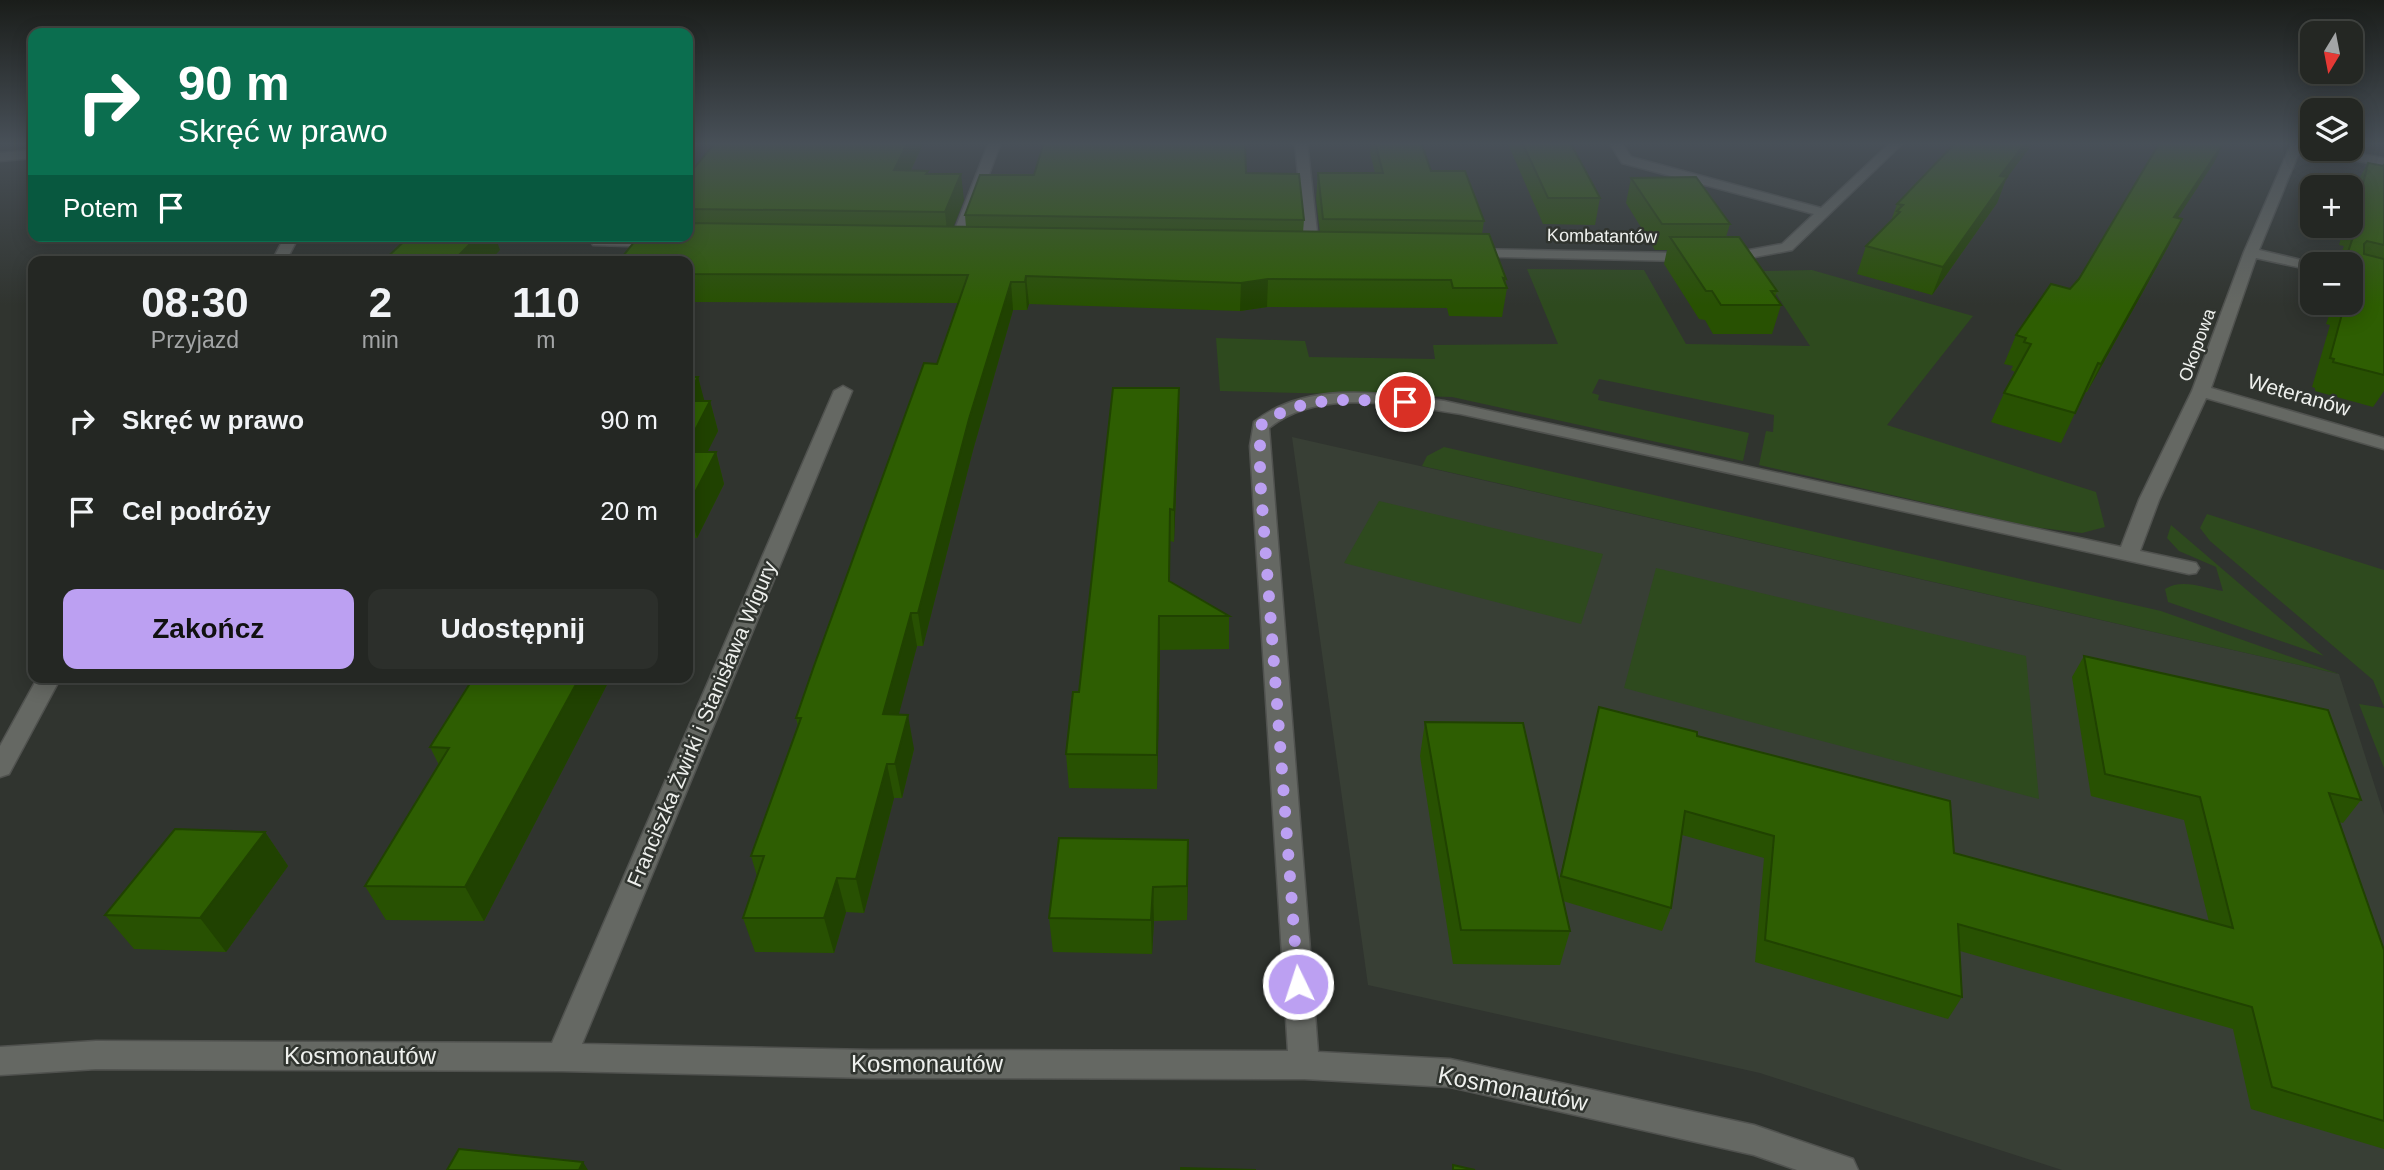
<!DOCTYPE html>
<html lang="pl">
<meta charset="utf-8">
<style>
:root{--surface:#242723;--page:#2c2f2b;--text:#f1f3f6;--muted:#a3a5a6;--line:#414441;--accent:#bca0f2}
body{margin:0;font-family:Arial,sans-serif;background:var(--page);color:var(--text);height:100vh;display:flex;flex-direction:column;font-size:26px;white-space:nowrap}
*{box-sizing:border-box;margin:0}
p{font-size:23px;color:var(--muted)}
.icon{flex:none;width:38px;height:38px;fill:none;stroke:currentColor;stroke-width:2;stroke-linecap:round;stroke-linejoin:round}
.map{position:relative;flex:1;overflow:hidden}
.sheet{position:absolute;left:28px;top:256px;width:665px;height:427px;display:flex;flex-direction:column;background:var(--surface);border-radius:14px;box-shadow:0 4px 18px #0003,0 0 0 2px var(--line)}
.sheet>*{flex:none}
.banner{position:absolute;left:28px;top:28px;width:665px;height:214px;border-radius:14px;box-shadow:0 4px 18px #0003,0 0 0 2px var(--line);background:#0b6e4f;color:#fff;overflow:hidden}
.needle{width:46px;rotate:190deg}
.buttons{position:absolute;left:2300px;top:21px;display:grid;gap:14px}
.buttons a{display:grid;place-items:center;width:63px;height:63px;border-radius:14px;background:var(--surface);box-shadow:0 4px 18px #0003,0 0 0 2px var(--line);font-size:35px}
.pin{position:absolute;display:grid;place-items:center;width:60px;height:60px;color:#fff;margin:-30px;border:4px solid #fff;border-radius:50%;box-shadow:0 2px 7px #0007}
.me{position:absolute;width:77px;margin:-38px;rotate:356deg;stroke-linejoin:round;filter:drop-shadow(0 0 5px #0008)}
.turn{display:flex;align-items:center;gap:24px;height:147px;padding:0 35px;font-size:32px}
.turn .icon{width:91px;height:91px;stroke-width:2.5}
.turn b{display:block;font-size:49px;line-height:60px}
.then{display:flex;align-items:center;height:66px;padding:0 35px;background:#0003;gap:14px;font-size:26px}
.eta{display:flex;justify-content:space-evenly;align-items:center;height:119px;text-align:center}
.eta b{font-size:42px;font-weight:700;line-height:49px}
.action{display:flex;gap:14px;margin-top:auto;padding:14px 35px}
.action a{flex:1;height:80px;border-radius:14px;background:var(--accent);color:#111;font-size:28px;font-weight:700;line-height:80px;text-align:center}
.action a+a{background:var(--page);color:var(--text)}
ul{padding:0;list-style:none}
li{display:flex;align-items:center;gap:21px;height:91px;padding:0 35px}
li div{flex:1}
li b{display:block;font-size:26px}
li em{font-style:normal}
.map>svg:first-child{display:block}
</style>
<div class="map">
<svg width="2384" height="1170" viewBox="0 0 2384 1170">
<rect width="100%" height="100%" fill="#30342f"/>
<!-- built -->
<path fill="#383f35" d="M 1292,437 L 2339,674 L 2384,815 L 2384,1170 L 2062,1170 L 1760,1073 L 1368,985 Z"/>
<!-- green -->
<g fill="#2e4a1e">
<path d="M 1527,269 L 1644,270 L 1686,344 L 1810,346 L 1761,271 L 1812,270 L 1973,316 L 1887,425 L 2096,492 L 2105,527 L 2082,533 L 2033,527 L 1759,465 L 1766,431 L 1773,432 L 1774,415 L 1599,379 L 1592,393 L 1599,395 L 1598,400 L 1749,433 L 1743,461 L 1452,397 L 1220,391 L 1216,338 L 1305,341 L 1309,357 L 1435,359 L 1433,345 L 1558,344 Z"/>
<path d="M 1444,447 L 2161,611 L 2339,674 L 1422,466 L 1427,456 Z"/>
<path d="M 1379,501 L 1603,554 L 1581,624 L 1344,563 Z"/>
<path d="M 2207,514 L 2384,570 L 2384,707 L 2373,680 L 2210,541 L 2200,528 Z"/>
<path d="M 2171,525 L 2324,656 L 2168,602 L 2165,589 C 2182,578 2204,588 2223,591 L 2216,567 L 2179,551 L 2167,538 Z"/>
<path d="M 1656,568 L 2026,656 L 2039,799 L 1624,688 Z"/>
<path d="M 2359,704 L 2384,708 L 2384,768 Z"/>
</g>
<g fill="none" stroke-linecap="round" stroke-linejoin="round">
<!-- minor casing -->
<g stroke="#50524f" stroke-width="3">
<g id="minor">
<path d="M 989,142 L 1001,142 L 962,247 L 955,251 L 950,250 L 948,247 Z"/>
<path d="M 1295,142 L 1307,142 L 1319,250 L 1312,254 L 1305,250 Z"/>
<path d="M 1609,142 L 1621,142 L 1631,157 L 1821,208 L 1891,142 L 1904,142 L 1792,250 L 1728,262 L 1463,256 L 1461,253 L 1468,249 L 1728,254 L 1782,244 L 1814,214 L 1622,163 Z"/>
<path d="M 2292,142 L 2302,145 L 2259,250 L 2318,264 L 2312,264 L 2312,270 L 2256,258 L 2211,388 L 2384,438 L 2384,449 L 2206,398 L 2159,500 L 2140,551 L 2196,563 L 2199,568 L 2196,573 L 2189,574 L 1461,414 C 1402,405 1319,387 1269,428 L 1318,1052 L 1450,1059 L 1754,1125 L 1853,1159 L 1858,1170 L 1797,1170 L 1754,1155 L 1450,1087 L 1304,1079 L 871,1078 L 561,1071 L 96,1069 L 0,1075 L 0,1047 L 96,1041 L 552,1043 L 834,391 L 843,386 L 852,391 L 582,1044 L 871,1050 L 1288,1051 L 1250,446 L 1254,422 C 1306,380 1382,393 1444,401 L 2121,547 L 2139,500 L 2192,391 L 2244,252 Z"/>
<path d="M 2312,146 L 2384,158 L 2384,166 L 2312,152 Z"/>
<path d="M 33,150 L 33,158 L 0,161 L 0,153 Z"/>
<path d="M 285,236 L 299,236 L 286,261 L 272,261 Z"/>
<path d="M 598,238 L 662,239 L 669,243 L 662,247 L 593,245 L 591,242 Z"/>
<path d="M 38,677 L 61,677 L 9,774 L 0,777 L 0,746 Z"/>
</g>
</g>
<!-- minor -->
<use href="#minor" fill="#656863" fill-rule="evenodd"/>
</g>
<!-- wall -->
<g fill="#285102">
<path d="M 709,142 L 924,142 L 911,170 L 928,174 L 964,200 L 953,227 L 966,227 L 965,215 L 1246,173 L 1304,220 L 1303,232 L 1320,232 L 1316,199 L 1318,173 L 1375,173 L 1370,153 L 1371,142 L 1421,142 L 1431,171 L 1484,221 L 1482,234 L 1506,279 L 1505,285 L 1507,288 L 1502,317 L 1449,316 L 1447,308 L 1267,307 L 1240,311 L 1029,304 L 1027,310 L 1013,310 L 973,450 L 923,646 L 917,646 L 898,715 L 914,749 L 902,798 L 894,798 L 864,913 L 846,912 L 834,953 L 755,952 L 743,918 L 757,876 L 751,856 L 798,726 L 796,718 L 937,364 L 958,303 L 688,302 L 688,175 L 711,148 Z"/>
<path d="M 1507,142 L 1570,142 L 1600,198 L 1595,225 L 1543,224 Z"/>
<path d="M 2215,161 L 2177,218 L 2169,245 L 2087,392 L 2085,392 L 2061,443 L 1991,422 L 2004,393 L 2015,372 L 2011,370 L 2013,366 L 2004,364 L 2016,335 Z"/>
<path d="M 2368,163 L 2382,166 L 2384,163 L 2384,391 L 2373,407 L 2315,391 L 2315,388 L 2312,387 L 2330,325 L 2326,324 L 2330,313 L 2320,311 L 2323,303 L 2350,303 L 2350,264 L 2337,264 L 2344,246 L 2339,245 L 2344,226 L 2350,226 L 2350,203 L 2354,188 Z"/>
<path d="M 1631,178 L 1730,224 L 1726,237 L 1777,291 L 1775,297 L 1781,305 L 1772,334 L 1713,334 L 1705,320 L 1699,319 L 1664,264 L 1667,250 L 1655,250 L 1626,203 Z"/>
<path d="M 2006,179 L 1997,203 L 1932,295 L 1857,274 L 1866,246 L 1891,221 L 1897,204 Z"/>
<path d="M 688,377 L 698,377 L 704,401 L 710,401 L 718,431 L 707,452 L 716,452 L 724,484 L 697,538 L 688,538 Z"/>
<path d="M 1179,388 L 1179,418 L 1174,542 L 1170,541 L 1170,582 L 1229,616 L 1229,649 L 1160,650 L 1157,789 L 1069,788 L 1066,754 L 1079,692 Z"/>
<path d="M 2084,656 L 2361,800 L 2343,823 L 2339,822 L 2384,950 L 2384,1149 L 2251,1109 L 2233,1029 L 1960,951 L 1962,997 L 1948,1019 L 1755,962 L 1764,858 L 1682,835 L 1671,908 L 1662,931 L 1563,901 L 1570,931 L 1560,965 L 1453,964 L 1420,756 L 1425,722 L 1559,881 L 1599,707 L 1697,736 L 1954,853 L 2209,922 L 2184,820 L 2091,796 L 2072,677 Z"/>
<path d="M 474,677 L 611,677 L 484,921 L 386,920 L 365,886 L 439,765 L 430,747 Z"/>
<path d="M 265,832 L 288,866 L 226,952 L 134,949 L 105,915 Z"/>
<path d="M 1188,874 L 1187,920 L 1154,921 L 1152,954 L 1053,952 L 1049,918 Z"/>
</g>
<!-- shaded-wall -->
<g fill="#204201">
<path d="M 908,142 L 924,142 L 898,197 L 894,170 Z"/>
<path d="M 2026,142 L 2034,142 L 2006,179 L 1997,203 L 1932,295 L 1943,267 L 2000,176 Z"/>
<path d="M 2224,142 L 2215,161 L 2161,243 L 2174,217 Z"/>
<path d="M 961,174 L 964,200 L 948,240 L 945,212 Z"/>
<path d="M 2182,219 L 2169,245 L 2087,392 L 2101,364 Z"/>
<path d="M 478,236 L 495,236 L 500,250 L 490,261 L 453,261 Z"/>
<path d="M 1026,276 L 1029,304 L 1027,310 L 1025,282 Z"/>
<path d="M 1268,279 L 1267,307 L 1240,311 L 1241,283 Z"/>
<path d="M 1011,282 L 1013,310 L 973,450 L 923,646 L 918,613 L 969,419 Z"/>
<path d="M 698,377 L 706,407 L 688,415 L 688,395 Z"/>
<path d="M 1179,388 L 1179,418 L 1174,542 L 1174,510 Z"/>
<path d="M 710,401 L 718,431 L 692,483 L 688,468 L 688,444 Z"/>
<path d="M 716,452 L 724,484 L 697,538 L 688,506 Z"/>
<path d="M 1170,509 L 1170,541 L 1169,614 L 1169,581 Z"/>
<path d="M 911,613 L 917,646 L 890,748 L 883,714 Z"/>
<path d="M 1159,616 L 1160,650 L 1157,789 L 1157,755 Z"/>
<path d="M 580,677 L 611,677 L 484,921 L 465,887 Z"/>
<path d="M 908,715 L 914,749 L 902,798 L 895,764 Z"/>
<path d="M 887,764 L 894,798 L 864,913 L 856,879 Z"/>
<path d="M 265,832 L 288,866 L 226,952 L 200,918 Z"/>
<path d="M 1188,840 L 1188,874 L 1187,920 L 1187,886 Z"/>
<path d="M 837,878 L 846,912 L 834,953 L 824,918 Z"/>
<path d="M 1153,887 L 1154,921 L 1152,954 L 1151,920 Z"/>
<path d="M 583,1162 L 588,1170 L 579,1170 Z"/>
</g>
<!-- building -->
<g fill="#2e5e02" stroke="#204201" stroke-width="2">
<path d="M 716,142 L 908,142 L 894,170 L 928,171 L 926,174 L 961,174 L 945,212 L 688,209 L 688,175 Z"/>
<path d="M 1044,142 L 1245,142 L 1246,173 L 1299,174 L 1304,220 L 965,215 L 980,175 L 1034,175 Z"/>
<path d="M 1375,142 L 1421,142 L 1431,171 L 1465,171 L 1484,221 L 1323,219 L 1318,173 L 1383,173 Z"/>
<path d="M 1522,142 L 1570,142 L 1600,198 L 1548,198 Z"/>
<path d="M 1956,142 L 2026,142 L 2000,176 L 2007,177 L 1943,267 L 1866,246 L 1900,212 L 1897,211 L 1903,205 L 1897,204 Z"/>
<path d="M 2160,142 L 2224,142 L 2174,217 L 2182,219 L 2101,364 L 2098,363 L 2075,413 L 2004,393 L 2031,344 L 2024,342 L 2026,338 L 2016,335 L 2051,284 L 2070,289 L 2079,279 Z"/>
<path d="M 2368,163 L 2384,166 L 2384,165 L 2384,245 L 2367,241 L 2364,244 L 2364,254 L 2384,259 L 2384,375 L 2333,362 L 2334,359 L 2330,358 L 2345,303 L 2350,303 L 2350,264 L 2344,264 L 2359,219 L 2355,218 Z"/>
<path d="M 1696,177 L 1730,224 L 1662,224 L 1631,178 Z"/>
<path d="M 688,223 L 1489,234 L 1506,279 L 1503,278 L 1507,288 L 1453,288 L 1451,280 L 1268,279 L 1241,283 L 1026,276 L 1025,282 L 1011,282 L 969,419 L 918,613 L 911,613 L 883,714 L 908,715 L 895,764 L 887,764 L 856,879 L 837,878 L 824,918 L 743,918 L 764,856 L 751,856 L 801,718 L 796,718 L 814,666 L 924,363 L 937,364 L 968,275 L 688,274 L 688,261 L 619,261 L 639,236 L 688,236 Z"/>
<path d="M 410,236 L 478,236 L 453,261 L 383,261 Z"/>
<path d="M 1670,237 L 1739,237 L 1777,291 L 1771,291 L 1781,305 L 1721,305 L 1712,291 L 1706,291 Z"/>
<path d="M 688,377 L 698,377 L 688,395 Z"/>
<path d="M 1113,388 L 1179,388 L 1174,510 L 1170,509 L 1169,581 L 1229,616 L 1159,616 L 1157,755 L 1066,754 L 1073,692 L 1079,692 Z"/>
<path d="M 688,401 L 710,401 L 688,444 Z"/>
<path d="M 688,452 L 716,452 L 688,506 Z"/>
<path d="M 2084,656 L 2328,710 L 2361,800 L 2329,793 L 2384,950 L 2384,1121 L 2272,1087 L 2252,1007 L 1958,924 L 1962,997 L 1765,940 L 1774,836 L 1685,811 L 1671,908 L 1561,876 L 1599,707 L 1697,732 L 1697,736 L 1950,801 L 1954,853 L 2233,928 L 2200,797 L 2105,774 Z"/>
<path d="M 474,677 L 580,677 L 465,887 L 365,886 L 449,748 L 430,747 Z"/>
<path d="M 1425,722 L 1523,723 L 1570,931 L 1461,930 Z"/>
<path d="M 175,829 L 265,832 L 200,918 L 105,915 Z"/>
<path d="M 1059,838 L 1188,840 L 1187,886 L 1153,887 L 1151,920 L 1049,918 Z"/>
<path d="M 459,1149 L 583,1162 L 579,1170 L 447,1170 Z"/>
<path d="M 1453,1165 L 1475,1170 L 1453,1170 Z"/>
<path d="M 1181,1168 L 1256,1170 L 1181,1170 Z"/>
</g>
<!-- sky -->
<linearGradient id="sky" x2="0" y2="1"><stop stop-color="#1a1d1a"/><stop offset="0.47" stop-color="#485058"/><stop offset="1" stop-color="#485058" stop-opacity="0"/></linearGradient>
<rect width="2384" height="305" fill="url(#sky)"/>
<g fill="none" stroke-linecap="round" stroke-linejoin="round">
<!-- route -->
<path stroke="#bca0f2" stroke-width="12" stroke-dasharray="0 21.6" d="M 1298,984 L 1260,477 L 1260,426 C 1300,393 1355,400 1405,402"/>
</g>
<g text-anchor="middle" stroke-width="5" stroke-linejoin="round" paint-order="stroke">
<!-- far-street labels -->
<g font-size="18" fill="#eef0ed" stroke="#30342f">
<text transform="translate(1602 236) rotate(1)" y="6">Kombatantów</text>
<text transform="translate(2197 345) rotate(-70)" y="6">Okopowa</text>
</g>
<!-- street labels -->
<g font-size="21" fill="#eef0ed" stroke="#30342f">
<text transform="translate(2299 395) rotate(16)" y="7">Weteranów</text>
<text transform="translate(702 724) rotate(-67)" y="7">Franciszka Żwirki i Stanisława Wigury</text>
</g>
<!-- near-street labels -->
<g font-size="24" fill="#eef0ed" stroke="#30342f">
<text x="360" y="1064">Kosmonautów</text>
<text x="927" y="1072">Kosmonautów</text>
<text transform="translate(1513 1089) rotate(11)" y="8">Kosmonautów</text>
</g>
</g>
</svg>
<div class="buttons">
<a><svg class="needle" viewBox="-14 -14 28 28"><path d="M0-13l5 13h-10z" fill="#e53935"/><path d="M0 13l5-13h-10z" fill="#a3a5a6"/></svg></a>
<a><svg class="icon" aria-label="layers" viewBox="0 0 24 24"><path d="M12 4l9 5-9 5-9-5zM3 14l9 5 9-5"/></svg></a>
<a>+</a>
<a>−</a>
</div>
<div class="pin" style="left:1405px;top:402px;background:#d93025"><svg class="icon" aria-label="arrive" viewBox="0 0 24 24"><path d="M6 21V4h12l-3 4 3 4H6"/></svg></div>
<svg class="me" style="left:1298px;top:984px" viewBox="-20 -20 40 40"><circle r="17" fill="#bca0f2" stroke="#fff" stroke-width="3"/><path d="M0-11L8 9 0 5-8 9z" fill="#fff"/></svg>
<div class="banner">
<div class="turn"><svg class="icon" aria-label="right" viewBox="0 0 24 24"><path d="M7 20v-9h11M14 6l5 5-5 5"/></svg><div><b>90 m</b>Skręć w prawo</div></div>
<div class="then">Potem<svg class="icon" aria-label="arrive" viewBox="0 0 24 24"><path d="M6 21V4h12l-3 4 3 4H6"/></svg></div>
</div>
<section class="sheet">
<div class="eta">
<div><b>08:30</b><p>Przyjazd</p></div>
<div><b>2</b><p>min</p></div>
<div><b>110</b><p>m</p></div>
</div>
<ul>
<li><svg class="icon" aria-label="right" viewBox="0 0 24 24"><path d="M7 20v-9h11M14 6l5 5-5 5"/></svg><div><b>Skręć w prawo</b></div><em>90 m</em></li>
<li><svg class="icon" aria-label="arrive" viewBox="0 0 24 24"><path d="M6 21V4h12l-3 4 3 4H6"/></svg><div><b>Cel podróży</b></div><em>20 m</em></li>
</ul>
<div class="action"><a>Zakończ</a><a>Udostępnij</a></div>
</section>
</div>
